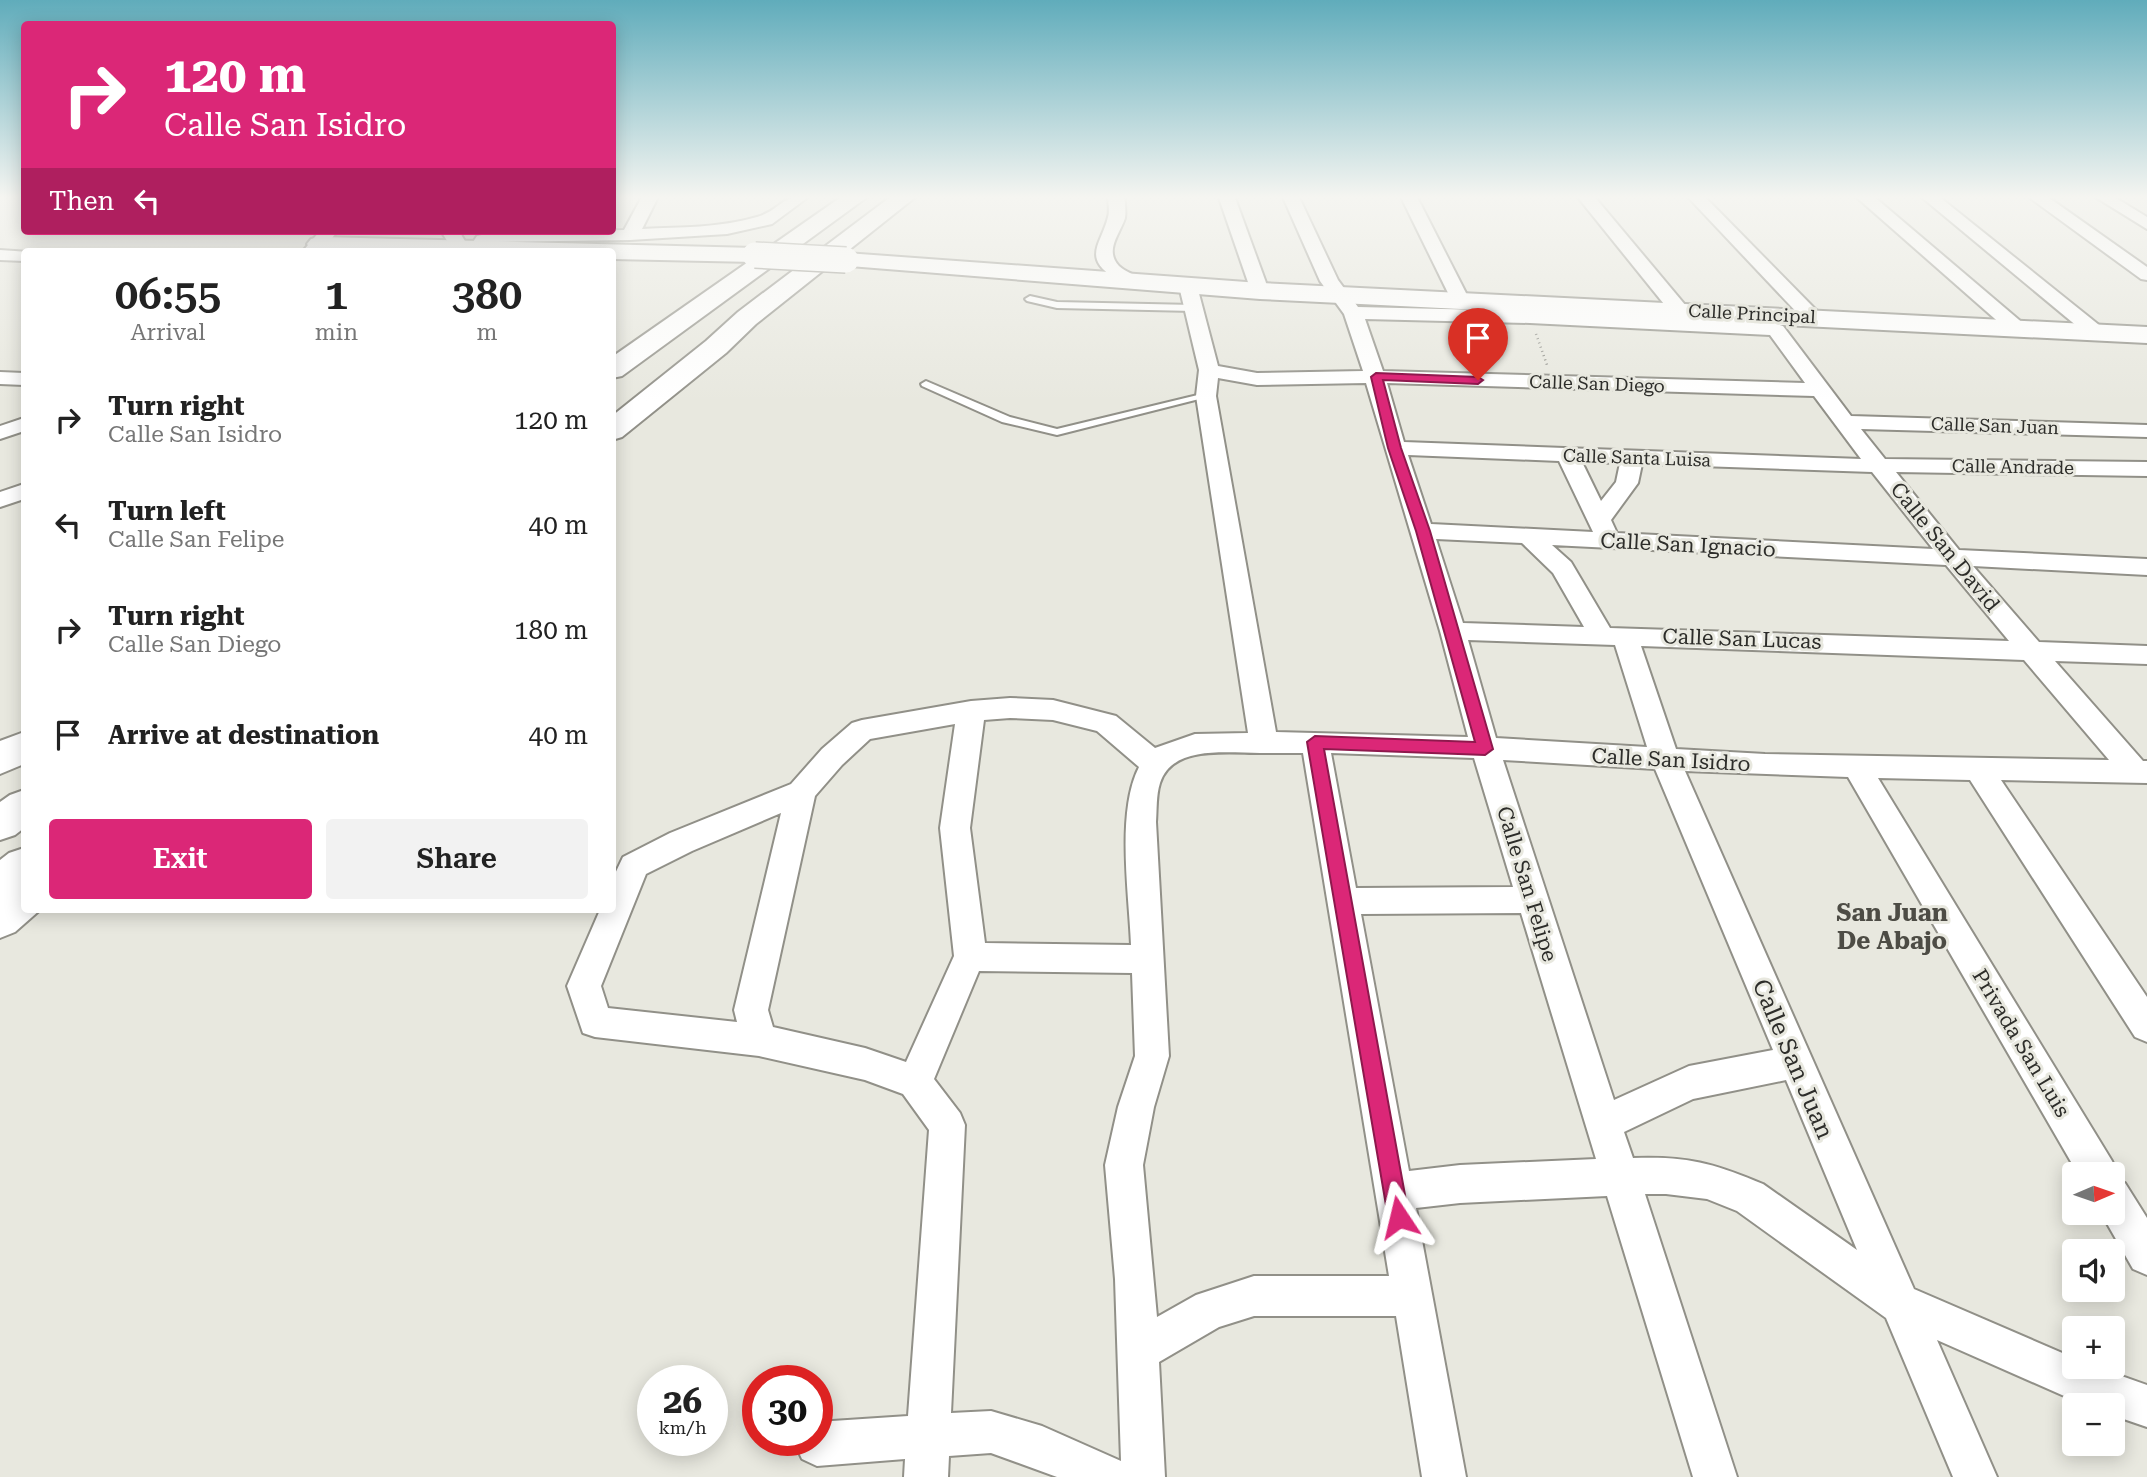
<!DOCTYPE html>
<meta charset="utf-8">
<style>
:root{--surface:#fff;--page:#f2f2f2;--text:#222;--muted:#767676;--accent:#db2777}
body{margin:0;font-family:"Roboto Serif",serif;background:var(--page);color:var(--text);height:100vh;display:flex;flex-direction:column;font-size:26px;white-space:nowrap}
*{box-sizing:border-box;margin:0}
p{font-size:23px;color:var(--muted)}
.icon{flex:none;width:38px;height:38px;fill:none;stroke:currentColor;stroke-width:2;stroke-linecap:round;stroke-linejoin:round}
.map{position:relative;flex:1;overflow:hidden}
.drawer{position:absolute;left:21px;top:248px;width:595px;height:665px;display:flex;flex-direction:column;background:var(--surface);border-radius:7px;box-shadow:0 4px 18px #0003}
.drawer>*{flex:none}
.banner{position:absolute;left:21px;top:21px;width:595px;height:214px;border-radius:7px;box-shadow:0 4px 18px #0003;background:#db2777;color:#fff;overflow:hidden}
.needle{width:46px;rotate:88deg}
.controls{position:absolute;left:2062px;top:1162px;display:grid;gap:14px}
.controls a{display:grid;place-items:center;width:63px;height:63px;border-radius:7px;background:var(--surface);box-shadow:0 4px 18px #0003;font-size:35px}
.speed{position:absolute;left:637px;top:1365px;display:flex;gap:14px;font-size:35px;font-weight:700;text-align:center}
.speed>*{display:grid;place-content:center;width:91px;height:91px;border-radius:50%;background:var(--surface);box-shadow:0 4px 18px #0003;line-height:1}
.speed small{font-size:18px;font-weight:400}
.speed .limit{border:10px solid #d22;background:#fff;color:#111}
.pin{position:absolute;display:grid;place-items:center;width:60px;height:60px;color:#fff;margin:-72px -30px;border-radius:50% 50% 50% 0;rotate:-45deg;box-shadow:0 0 7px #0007}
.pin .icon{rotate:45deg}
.me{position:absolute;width:77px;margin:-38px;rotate:350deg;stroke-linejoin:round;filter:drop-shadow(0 0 5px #0008)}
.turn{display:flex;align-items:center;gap:24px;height:147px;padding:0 28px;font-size:32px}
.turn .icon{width:91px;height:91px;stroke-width:2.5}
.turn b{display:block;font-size:49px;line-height:60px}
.then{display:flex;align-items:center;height:66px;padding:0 28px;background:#0003;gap:14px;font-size:26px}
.eta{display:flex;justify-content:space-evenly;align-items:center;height:119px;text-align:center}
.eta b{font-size:42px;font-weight:600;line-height:49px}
.button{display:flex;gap:14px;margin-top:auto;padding:14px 28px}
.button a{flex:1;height:80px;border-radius:7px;background:var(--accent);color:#fff;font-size:28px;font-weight:600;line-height:80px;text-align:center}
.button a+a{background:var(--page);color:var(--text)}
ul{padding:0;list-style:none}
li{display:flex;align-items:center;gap:21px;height:105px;padding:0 28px}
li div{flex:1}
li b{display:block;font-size:26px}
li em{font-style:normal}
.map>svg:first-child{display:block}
</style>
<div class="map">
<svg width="2147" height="1477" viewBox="0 0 2147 1477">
<rect width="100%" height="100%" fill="#e8e8df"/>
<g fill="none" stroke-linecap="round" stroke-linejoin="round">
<!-- lane casing -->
<g stroke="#919088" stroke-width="4">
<g id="lane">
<path d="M 1030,296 L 1057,302 L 1194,305 L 1199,308 L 1194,311 L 1057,308 L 1027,301 L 1025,299 Z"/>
<path d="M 926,381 L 1010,417 L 1057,429 L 1206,393 L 1211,396 L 1057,435 L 1002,422 L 922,386 L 921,384 Z"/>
</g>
</g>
<!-- street casing -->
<g stroke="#919088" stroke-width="4">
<g id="street">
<path d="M 643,195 L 659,195 L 642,229 C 680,227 720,228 757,217 C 781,210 780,195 811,195 L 772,224 L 727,234 L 630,240 L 495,242 L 489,244 L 483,252 L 472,252 L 469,248 L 477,236 L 495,232 L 624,230 Z"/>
<path d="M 1108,195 L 1124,195 C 1125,202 1126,211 1125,218 C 1120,234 1104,250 1119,266 C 1126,273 1137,274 1143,282 L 1140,286 C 1130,288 1124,284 1115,278 C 1081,258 1102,243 1108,217 C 1110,211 1108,202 1108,195 Z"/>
<path d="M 1218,195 L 1234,195 L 1269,291 L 1266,295 L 1260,297 L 1251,291 Z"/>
<path d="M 1282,195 L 1298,195 L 1338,280 L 1358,307 L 1530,311 L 1776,324 L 1783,326 L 1851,416 L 2147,425 L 2147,437 L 1861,429 L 1885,459 L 2147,462 L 2147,476 L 1896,472 L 1959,550 L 2147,559 L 2147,575 L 1973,566 L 2039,642 L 2147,646 L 2147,664 L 2055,661 L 2143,761 L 2147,761 L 2147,783 L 2001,780 L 2147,997 L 2147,1042 L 2135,1037 L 1970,780 L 1878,778 L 2112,1161 L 2118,1174 L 2116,1179 L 2125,1183 L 2147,1218 L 2147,1275 L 2133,1269 L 2101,1213 L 2112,1213 L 2112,1174 L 2078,1174 L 1848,777 L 1685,771 L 1914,1289 L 2074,1358 L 2074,1367 L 2096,1367 L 2147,1385 L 2147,1427 L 2112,1415 L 2112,1405 L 2080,1403 L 1937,1340 L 1997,1477 L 1953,1477 L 1886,1318 L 1737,1211 L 1707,1199 L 1666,1194 L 1645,1194 L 1737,1477 L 1693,1477 L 1607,1196 L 1460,1203 L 1416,1208 L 1466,1477 L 1422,1477 L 1396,1316 L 1254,1316 L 1219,1327 L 1159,1362 L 1165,1477 L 1057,1477 L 991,1453 L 949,1456 L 948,1477 L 904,1477 L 905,1459 L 817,1466 L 802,1459 L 795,1444 L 797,1440 L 817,1440 L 817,1422 L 908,1416 L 929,1130 L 903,1094 L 865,1080 L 759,1056 L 595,1037 L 583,1033 L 567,986 L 600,910 L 612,910 L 612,880 L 623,857 L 670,833 L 791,784 L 822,749 L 852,723 L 862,720 L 971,701 L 1010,698 L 1053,700 L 1116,716 L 1155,748 L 1195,734 L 1248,733 L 1196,396 L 1199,370 L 1179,286 L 1188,281 L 1197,286 L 1218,366 L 1257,373 L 1363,371 L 1344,314 L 1320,281 ZM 1365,319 L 1530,323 L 1770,335 L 1805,383 L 1383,371 ZM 1218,378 L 1257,385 L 1366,383 L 1440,631 L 1468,737 L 1276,732 L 1216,396 ZM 1387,383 L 1814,396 L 1861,459 L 1404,442 ZM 1408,455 L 1559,461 L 1593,532 L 1431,524 ZM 1582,462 L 1620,463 L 1616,482 L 1601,501 ZM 1642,464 L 1872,472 L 1933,549 L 1617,533 L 1611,520 L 1638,483 ZM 1436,539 L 1522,543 L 1553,573 L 1584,627 L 1463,623 ZM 1552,545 L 1946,565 L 2009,641 L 1610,628 L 1571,562 ZM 1468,640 L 1615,645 L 1647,747 L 1496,738 ZM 1641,646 L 2024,660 L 2109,760 L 1765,754 L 1676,749 ZM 1010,718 L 1053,720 L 1097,731 L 1139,767 C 1116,812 1129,893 1131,945 L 985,943 L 970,828 L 984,720 ZM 955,724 L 940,828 L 954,956 L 906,1062 L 865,1048 L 773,1027 L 768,1010 L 815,796 L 842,765 L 870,739 ZM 1265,753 L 1303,753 L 1389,1276 L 1254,1276 L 1196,1295 L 1157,1317 L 1143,1165 L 1154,1107 L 1169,1056 L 1156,822 C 1157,810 1156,795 1160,783 C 1173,743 1232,754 1265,753 ZM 1331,753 L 1474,758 L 1513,887 L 1356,888 ZM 1503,760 L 1655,769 L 1773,1050 L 1689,1066 L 1614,1100 ZM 781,813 L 734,1010 L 737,1022 L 608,1008 L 601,986 L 646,874 L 692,851 ZM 1521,913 L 1596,1159 L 1460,1165 L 1409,1171 L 1361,914 ZM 979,971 L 1132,973 L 1135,1056 L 1118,1107 L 1105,1165 L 1115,1279 L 1121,1461 L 1042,1426 L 991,1411 L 951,1413 L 965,1125 L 960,1113 L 934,1079 ZM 1786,1080 L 1857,1250 L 1763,1184 C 1713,1163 1688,1156 1633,1158 L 1624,1132 L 1693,1099 Z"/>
<path d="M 1400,195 L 1416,195 L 1469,299 L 1467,303 L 1460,305 L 1451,299 Z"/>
<path d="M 1576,195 L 1593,195 L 1686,306 L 1688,310 L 1686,314 L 1672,314 Z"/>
<path d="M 1686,195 L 1703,195 L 1818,312 L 1820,316 L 1818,320 L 1804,320 Z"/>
<path d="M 1854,195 L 1872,195 L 2025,325 L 2028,329 L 2025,333 L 2011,333 Z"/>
<path d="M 1919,195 L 1937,195 L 2104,329 L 2107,333 L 2104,337 L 2090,337 Z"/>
<path d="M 2026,195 L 2045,195 L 2147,267 L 2147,280 L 2141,279 Z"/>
<path d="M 2092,195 L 2111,195 L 2147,217 L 2147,229 Z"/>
<path d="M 320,231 L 338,231 L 320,252 L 302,252 Z"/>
<path d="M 441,231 L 459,231 L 469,248 L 466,252 L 454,252 Z"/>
<path d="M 0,250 L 29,252 L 24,252 L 24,261 L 0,260 Z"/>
<path d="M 0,372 L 24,373 L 24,385 L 0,384 Z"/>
<path d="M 24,418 L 24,431 L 0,439 L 0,426 Z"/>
<path d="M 24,484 L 24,499 L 0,507 L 0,492 Z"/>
</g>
</g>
<!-- secondary casing -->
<g stroke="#919088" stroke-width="4">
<g id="secondary">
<path d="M 319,237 L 755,248 L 764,250 L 767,255 L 764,260 L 755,262 L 612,259 L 612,252 L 352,252 L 311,249 L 307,244 L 311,239 Z"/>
<path d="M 846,253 L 1260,283 L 2147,327 L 2147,343 L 1260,299 L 837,265 L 834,260 L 837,255 Z"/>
</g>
</g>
<!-- highway casing -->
<g stroke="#919088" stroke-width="4">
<g id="highway">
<path d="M 844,195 L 870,195 L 622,376 L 612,378 L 612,357 Z"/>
<path d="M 893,195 L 918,195 L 756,324 L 726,353 L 622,437 L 612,440 L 612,416 L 706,341 L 738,312 Z"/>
<path d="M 24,732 L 24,764 L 0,774 L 0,741 Z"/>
<path d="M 24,790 L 24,828 L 15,835 L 0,840 L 0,802 L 10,795 Z"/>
<path d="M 24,848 L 24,910 L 40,910 L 15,932 L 0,938 L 0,860 L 9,853 Z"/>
</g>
</g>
<!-- path -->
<path stroke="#8a8a84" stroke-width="2.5" stroke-dasharray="1 3.5" stroke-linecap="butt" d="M 1536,334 L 1547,365"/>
<!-- lane -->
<use href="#lane" fill="#fff" fill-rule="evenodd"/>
<!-- street -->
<use href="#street" fill="#fff" fill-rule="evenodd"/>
<!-- secondary -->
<use href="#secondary" fill="#fff" fill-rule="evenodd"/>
<!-- highway -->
<use href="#highway" fill="#fff" fill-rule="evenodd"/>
<!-- secondary-bridge casing -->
<g stroke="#919088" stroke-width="28" stroke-linecap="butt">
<path id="secondary-bridge" d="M 755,255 L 846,260"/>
</g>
<!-- secondary-bridge -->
<use href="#secondary-bridge" stroke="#fff" stroke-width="25"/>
</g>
<!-- sky -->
<linearGradient id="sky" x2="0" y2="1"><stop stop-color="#60acbb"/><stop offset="0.49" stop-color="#f5f5f1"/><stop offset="1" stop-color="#f5f5f1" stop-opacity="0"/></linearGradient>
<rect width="2147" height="402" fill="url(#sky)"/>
<!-- route -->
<path fill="#db2777" stroke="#8e194d" stroke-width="2" d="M 1376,373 L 1478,377 L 1483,380 L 1478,384 L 1383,380 L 1401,448 L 1430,531 L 1493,749 L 1485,755 L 1324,749 L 1409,1217 L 1406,1225 L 1399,1228 L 1391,1225 L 1388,1217 L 1307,742 L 1315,736 L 1475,742 L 1416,531 L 1388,448 L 1371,377 Z"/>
<g text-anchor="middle" stroke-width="6" stroke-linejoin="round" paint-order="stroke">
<!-- far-street labels -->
<g font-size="18" fill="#2d2d2a" stroke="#e8e8df">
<text transform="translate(1752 314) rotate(3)" y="6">Calle Principal</text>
<text transform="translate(1597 384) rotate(2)" y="6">Calle San Diego</text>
<text transform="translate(1995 426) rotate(2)" y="6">Calle San Juan</text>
<text transform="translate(1637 458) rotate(2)" y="6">Calle Santa Luisa</text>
<text transform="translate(2013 467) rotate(1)" y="6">Calle Andrade</text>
</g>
<!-- street labels -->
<g font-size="21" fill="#2d2d2a" stroke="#e8e8df">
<text transform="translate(1688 545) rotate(3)" y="7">Calle San Ignacio</text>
<text transform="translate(1945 547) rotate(51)" y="7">Calle San David</text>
<text transform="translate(1742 639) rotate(2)" y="7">Calle San Lucas</text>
<text transform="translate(1671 760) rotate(3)" y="7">Calle San Isidro</text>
<text transform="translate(1527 884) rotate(73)" y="7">Calle San Felipe</text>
<text transform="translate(2021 1043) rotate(59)" y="7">Privada San Luis</text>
</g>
<!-- quarter labels -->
<g font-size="24" font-weight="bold" fill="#4d4c45" stroke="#e8e8df">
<text x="1892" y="921">San Juan<tspan x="1892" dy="28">De Abajo</tspan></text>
</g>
<!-- near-street labels -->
<g font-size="24" fill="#2d2d2a" stroke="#e8e8df">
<text transform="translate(1793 1059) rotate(67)" y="8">Calle San Juan</text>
</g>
</g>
</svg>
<div class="controls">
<a><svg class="needle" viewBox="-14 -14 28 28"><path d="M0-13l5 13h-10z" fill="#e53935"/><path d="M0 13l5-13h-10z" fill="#767676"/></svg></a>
<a><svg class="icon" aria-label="sound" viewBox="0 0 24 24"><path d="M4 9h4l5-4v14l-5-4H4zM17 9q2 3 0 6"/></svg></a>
<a>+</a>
<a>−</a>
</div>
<div class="speed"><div>26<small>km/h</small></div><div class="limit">30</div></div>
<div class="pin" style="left:1478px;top:380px;background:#d93025"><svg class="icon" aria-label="arrive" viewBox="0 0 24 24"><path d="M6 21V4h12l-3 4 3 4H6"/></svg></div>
<svg class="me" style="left:1399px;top:1217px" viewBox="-20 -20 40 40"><path d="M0-17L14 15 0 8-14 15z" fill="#db2777" stroke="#fff" stroke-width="4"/></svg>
<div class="banner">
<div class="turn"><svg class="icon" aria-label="right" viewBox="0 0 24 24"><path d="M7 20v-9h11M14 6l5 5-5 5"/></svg><div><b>120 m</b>Calle San Isidro</div></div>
<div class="then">Then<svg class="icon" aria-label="left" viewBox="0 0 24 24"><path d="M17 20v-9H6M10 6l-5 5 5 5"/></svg></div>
</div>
<section class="drawer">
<div class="eta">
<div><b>06:55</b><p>Arrival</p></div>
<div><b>1</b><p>min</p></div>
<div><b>380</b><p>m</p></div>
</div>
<ul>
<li><svg class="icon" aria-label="right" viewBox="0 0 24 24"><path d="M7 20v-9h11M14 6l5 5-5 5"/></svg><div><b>Turn right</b><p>Calle San Isidro</p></div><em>120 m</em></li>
<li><svg class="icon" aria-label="left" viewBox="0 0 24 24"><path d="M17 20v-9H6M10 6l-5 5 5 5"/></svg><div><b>Turn left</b><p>Calle San Felipe</p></div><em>40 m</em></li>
<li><svg class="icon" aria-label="right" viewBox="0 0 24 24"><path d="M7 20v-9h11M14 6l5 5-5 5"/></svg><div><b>Turn right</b><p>Calle San Diego</p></div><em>180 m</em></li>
<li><svg class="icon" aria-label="arrive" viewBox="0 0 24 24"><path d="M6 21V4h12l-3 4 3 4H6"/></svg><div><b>Arrive at destination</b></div><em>40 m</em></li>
</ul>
<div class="button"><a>Exit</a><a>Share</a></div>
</section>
</div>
